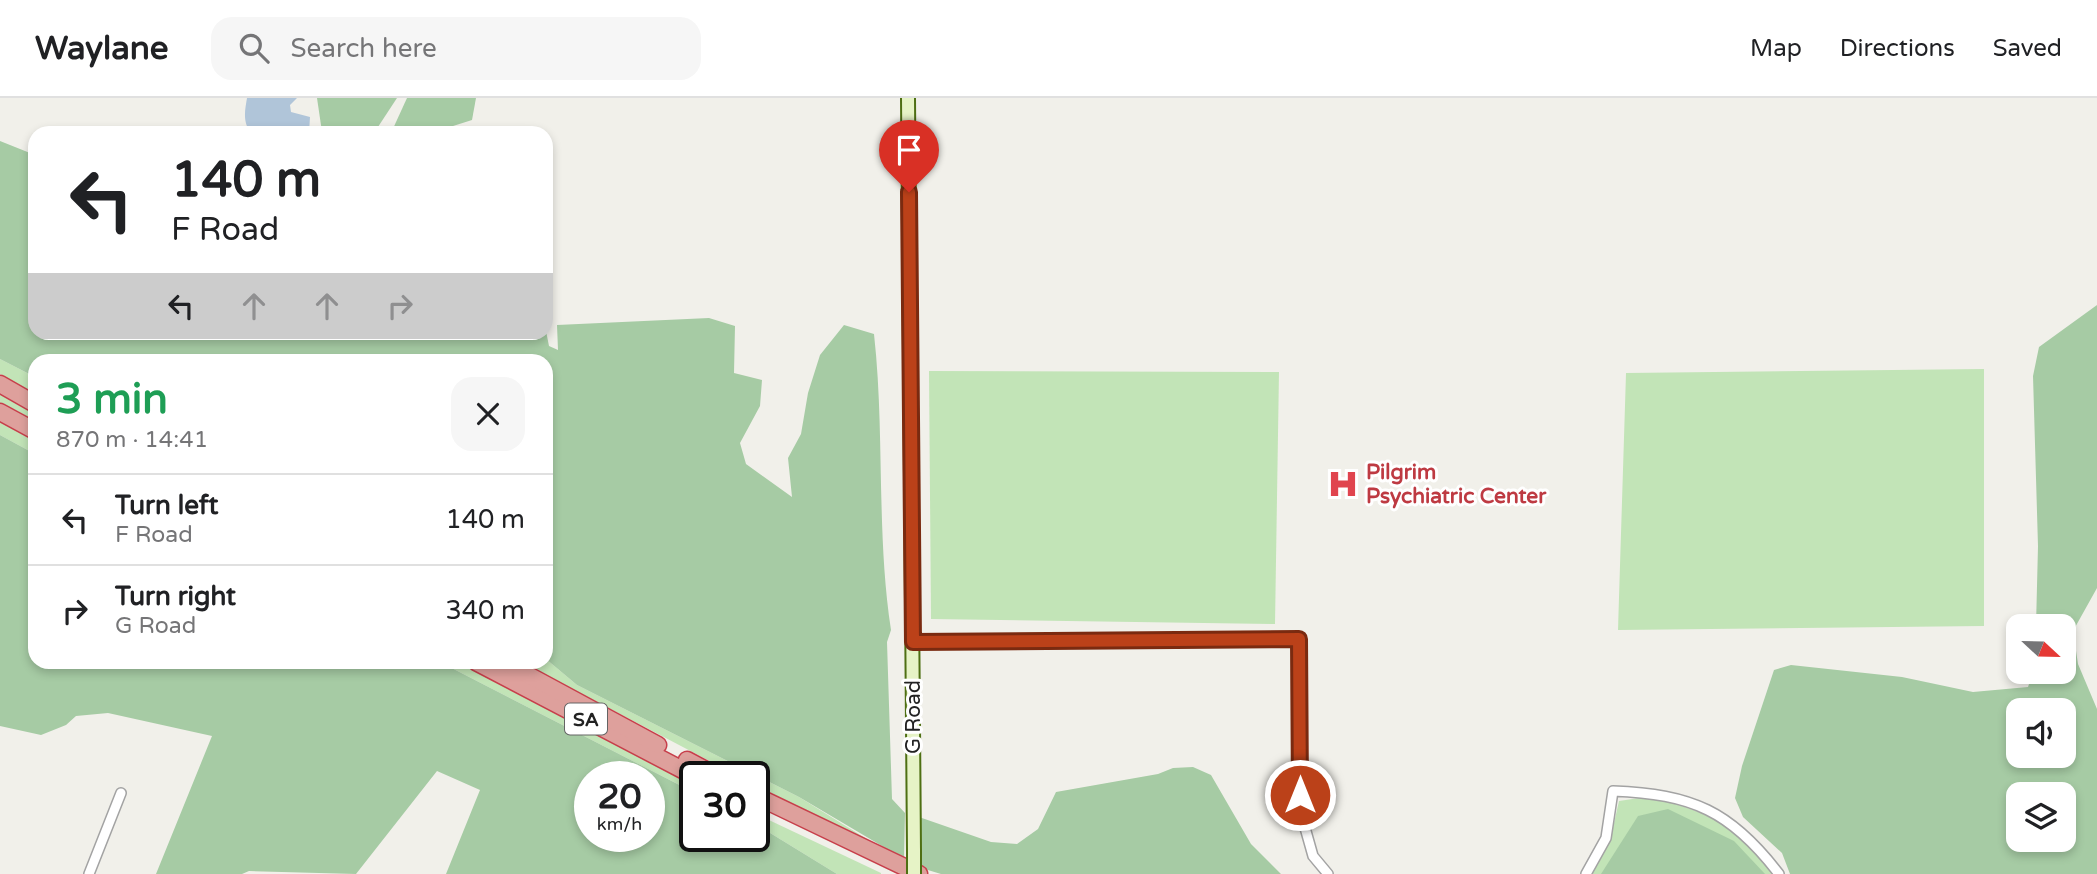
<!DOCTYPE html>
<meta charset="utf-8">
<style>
:root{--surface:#fff;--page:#f6f6f6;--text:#202124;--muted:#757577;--line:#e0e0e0}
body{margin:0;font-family:"Varela Round",sans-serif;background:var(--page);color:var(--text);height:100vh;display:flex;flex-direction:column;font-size:26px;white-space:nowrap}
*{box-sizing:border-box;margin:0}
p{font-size:23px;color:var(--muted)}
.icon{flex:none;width:38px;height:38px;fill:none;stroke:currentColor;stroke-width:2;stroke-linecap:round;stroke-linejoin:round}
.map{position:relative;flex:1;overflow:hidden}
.sheet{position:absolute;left:28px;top:256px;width:525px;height:315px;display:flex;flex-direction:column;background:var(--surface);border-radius:21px;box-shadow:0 4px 10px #0003}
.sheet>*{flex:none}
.banner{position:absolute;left:28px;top:28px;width:525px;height:214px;border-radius:21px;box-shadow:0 4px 10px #0003;background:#fff;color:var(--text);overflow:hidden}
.needle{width:46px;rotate:112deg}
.tools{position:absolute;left:2006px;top:516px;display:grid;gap:14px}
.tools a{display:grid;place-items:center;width:70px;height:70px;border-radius:14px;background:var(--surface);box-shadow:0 4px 10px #0003;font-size:35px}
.speed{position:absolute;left:574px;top:663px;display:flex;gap:14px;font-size:35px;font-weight:700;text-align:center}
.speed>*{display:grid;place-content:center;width:91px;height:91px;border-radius:50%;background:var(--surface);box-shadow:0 4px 10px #0003;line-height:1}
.speed small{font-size:18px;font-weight:400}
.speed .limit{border:4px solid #111;border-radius:10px;background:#fff;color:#111}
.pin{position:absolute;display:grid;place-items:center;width:60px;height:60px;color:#fff;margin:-72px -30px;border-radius:50% 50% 50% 0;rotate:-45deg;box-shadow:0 0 7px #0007}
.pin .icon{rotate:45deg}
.me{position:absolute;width:77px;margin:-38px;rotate:0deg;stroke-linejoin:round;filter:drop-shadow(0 0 5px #0008)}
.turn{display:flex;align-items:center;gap:24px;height:147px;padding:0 28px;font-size:32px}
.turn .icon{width:91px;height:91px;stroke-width:2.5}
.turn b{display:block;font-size:49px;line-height:60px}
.lanes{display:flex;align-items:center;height:66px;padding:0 28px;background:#0003;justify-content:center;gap:35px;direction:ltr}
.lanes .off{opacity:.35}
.round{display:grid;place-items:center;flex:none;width:74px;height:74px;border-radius:21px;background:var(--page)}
.head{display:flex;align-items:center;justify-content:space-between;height:119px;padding:0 28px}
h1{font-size:42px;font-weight:700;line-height:52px;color:#1e9e55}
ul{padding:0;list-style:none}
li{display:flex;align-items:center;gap:21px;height:91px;padding:0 28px;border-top:2px solid var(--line)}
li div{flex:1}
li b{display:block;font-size:26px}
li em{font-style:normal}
header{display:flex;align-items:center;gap:42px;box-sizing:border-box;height:98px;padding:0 35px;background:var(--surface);border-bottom:2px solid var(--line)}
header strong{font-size:33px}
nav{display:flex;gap:38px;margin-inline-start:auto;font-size:24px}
.search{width:490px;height:63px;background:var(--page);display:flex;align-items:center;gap:18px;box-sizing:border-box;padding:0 24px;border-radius:21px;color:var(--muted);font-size:26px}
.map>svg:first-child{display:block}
</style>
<header>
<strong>Waylane</strong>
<div class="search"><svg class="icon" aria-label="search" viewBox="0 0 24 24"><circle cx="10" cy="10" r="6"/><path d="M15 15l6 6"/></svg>Search here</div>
<nav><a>Map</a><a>Directions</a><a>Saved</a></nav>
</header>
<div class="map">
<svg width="2097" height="776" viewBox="0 0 2097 776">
<rect width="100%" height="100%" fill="#f1f0ea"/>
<!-- grass -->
<g fill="#c2e4b7">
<path d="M 0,261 L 35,279 L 35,296 L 0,276 Z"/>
<path d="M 1984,271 L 1984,528 L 1618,532 L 1626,275 Z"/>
<path d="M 929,273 L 1279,274 L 1275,526 L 931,521 Z"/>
<path d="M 0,291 L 35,315 L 35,323 L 14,311 L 12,315 L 0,309 Z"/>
<path d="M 0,324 L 35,342 L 35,356 L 0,337 Z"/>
<path d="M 546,561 L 577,587 L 799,699 L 904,764 L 754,686 L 754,679 L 740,679 L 521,564 L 546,564 Z"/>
<path d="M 440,564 L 459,564 L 695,687 L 695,695 Z"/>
<path d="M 1646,699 C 1700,710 1742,728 1773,776 L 1592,776 L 1612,734 L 1619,703 Z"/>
<path d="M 754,715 L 881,775 L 881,776 L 837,776 L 754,725 Z"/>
</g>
<!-- forest -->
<g fill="#a6cba4" fill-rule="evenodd">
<path d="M 317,0 L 397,0 L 374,35 L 322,34 Z"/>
<path d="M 407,0 L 476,0 L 472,22 L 431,35 L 391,35 Z"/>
<path d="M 0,43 L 35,57 L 35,234 L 546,233 L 549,248 L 558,252 L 557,227 L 709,220 L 735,228 L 734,275 L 762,282 L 760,308 L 740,345 L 746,366 L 792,399 L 788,360 L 801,336 L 808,295 L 820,257 L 844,227 L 874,236 C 885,335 876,433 891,532 L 887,544 L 892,701 L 905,715 L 904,761 L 799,699 L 577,587 L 546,561 L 546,262 L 35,262 L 35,279 L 0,261 Z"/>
<path d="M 2097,207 L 2097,490 L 2073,533 L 2078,566 L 2097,611 L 2097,776 L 1790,776 L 1782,755 L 1743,719 L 1735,700 L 1742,668 L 1774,572 L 1791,567 L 1902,579 L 1973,594 L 2028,589 L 2033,574 L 2063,574 L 2063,528 L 2036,528 L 2038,448 L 2033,278 L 2039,249 ZM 2063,612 L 2063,658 L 2018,658 L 2018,612 ZM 2063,696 L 2063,742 L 2018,742 L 2018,696 Z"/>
<path d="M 0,337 L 35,356 L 35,564 L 440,564 L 695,695 L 695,738 L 754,738 L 754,725 L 837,776 L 446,776 L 480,692 L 437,673 L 356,776 L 249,773 L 242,776 L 156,776 L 212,638 L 108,615 L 76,618 L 66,627 L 41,637 L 0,628 ZM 649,679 L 649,738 L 590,738 L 590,679 Z"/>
<path d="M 1193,669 L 1211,677 L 1251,746 L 1281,776 L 941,776 L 918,769 L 919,719 L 991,744 L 1017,746 L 1038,731 L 1056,694 L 1158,676 L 1173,670 Z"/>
<path d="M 1668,711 L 1734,743 L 1765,776 L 1601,776 L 1638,718 Z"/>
</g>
<!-- water -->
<path fill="#b0c5d9" d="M 247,0 L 297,0 L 290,7 L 291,14 L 310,19 L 309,35 L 252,35 C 242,26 245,12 247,0 Z"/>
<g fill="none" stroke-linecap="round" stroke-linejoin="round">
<!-- street casing -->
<g stroke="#a3a3a3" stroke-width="12">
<g id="street">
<path d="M 913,544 L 1299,541 L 1302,719 L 1313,758 L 1328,776"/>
<path d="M 89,776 L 121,695"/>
<path d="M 1586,776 L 1606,740 L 1613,693 C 1692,696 1731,713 1779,776"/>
</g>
</g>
<!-- secondary casing -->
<g stroke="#4e6f13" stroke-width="16">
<path id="secondary" d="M 908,0 L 914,753"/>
</g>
<!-- highway casing -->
<g stroke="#c73f4b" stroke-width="19">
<g id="highway">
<path d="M 0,286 L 35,306"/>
<path d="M 0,314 L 35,333"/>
<path d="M 476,564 L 696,679"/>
<path d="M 504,564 L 658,647"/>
<path d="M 687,662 L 719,679"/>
<path d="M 754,697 L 919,776"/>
</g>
</g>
<!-- street -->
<use href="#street" stroke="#fff" stroke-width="9"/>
<!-- secondary -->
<use href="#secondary" stroke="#e6f3c6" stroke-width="12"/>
<!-- highway -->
<use href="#highway" stroke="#dea09c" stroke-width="16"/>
<!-- secondary-bridge casing -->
<g stroke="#4e6f13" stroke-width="16" stroke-linecap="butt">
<path id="secondary-bridge" d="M 914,753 L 914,776"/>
</g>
<!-- secondary-bridge -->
<use href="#secondary-bridge" stroke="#e6f3c6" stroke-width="12"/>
</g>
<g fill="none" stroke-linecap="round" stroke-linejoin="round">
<!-- route casing -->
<g stroke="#7a2a10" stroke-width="18">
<path id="route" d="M 909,94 L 913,544 L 1299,541 L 1300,697"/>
</g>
<!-- route -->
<use href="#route" stroke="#bb4119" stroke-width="12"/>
</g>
<!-- icons -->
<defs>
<g id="hospital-bare" transform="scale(2.415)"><path d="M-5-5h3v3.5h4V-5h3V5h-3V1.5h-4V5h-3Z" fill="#e0444e" stroke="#fff" stroke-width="2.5" paint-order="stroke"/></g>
</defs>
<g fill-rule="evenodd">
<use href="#hospital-bare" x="1343" y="386"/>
</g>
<g text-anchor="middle" stroke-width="6" stroke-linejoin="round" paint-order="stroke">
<!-- shield labels -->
<rect fill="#fff" stroke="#646464" stroke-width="2" x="565" y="605.5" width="42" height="31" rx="5"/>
<g font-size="19" font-weight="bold" fill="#222">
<text x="586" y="628">SA</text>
</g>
<!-- health labels -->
<g font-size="21" font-weight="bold" fill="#be3a42" stroke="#fff" text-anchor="start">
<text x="1366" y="381">Pilgrim<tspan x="1366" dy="24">Psychiatric Center</tspan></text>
</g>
<!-- street labels -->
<g font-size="21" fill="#222" stroke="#fff">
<text transform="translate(913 619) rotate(-90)" y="7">G Road</text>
</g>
</g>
</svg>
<div class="tools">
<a><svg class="needle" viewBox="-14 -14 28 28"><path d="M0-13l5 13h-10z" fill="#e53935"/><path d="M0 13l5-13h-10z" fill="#757577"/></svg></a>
<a><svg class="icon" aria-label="sound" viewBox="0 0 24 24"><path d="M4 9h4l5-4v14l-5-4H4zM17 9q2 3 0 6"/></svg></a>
<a><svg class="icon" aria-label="layers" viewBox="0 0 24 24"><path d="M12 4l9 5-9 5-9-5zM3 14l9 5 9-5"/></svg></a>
</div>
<div class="speed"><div>20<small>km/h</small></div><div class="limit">30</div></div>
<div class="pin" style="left:909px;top:94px;background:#d93025"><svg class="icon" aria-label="arrive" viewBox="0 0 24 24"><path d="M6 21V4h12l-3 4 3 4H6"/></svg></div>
<svg class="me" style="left:1300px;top:697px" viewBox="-20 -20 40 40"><circle r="17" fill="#bb4119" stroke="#fff" stroke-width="3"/><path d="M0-11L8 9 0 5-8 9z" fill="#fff"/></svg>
<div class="banner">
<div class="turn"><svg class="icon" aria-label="left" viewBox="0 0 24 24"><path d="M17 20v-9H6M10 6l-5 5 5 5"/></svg><div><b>140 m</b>F Road</div></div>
<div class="lanes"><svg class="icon" aria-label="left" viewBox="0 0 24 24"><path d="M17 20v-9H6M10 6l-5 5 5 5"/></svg><svg class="icon off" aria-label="ahead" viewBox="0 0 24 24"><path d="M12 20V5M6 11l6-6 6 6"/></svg><svg class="icon off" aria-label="ahead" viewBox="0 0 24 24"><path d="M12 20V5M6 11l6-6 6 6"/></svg><svg class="icon off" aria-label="right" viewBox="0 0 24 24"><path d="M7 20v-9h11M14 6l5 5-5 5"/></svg></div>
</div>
<section class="sheet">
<div class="head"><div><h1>3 min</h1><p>870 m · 14:41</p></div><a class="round"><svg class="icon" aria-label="close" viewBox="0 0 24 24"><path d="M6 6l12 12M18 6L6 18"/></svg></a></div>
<ul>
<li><svg class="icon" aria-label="left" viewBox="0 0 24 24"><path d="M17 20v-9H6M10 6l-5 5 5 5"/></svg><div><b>Turn left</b><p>F Road</p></div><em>140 m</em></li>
<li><svg class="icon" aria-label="right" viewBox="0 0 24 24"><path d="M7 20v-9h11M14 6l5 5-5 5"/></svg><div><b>Turn right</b><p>G Road</p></div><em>340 m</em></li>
</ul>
</section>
</div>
